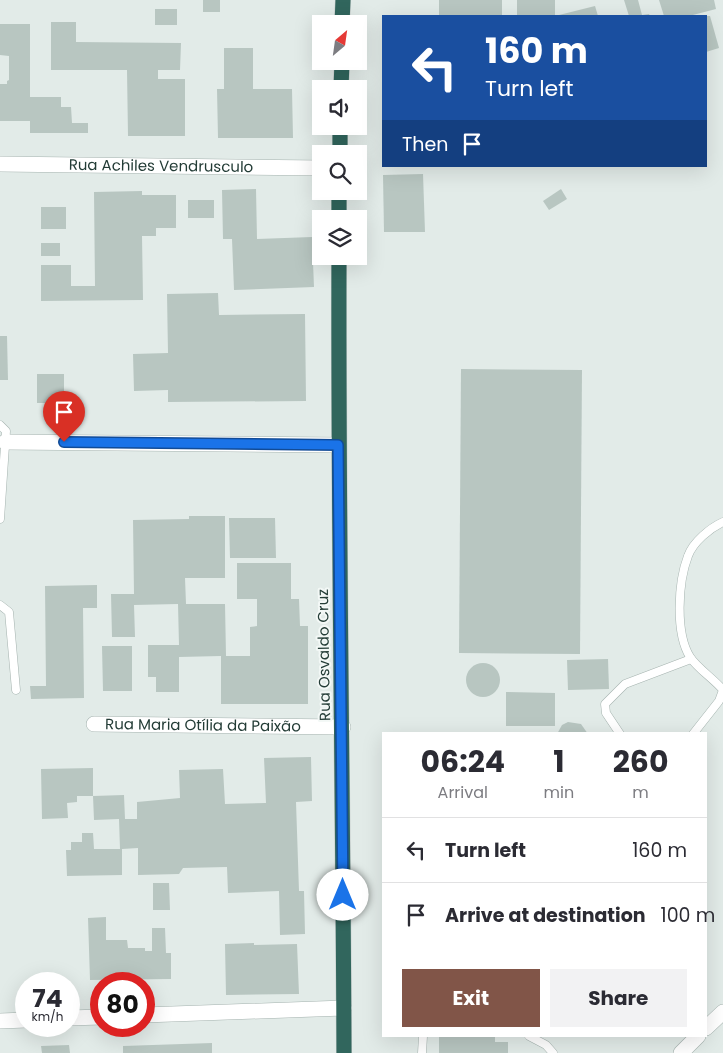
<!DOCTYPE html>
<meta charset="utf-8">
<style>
:root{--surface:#fff;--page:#f2f2f3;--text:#2b2b33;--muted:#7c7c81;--line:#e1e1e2;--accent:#815548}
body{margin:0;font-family:Poppins,sans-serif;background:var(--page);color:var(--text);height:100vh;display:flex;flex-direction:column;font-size:19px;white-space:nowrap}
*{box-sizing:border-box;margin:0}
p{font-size:16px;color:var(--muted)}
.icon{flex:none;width:28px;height:28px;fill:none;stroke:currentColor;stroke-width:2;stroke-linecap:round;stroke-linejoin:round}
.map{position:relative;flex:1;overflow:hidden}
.sheet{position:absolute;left:382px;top:732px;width:325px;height:305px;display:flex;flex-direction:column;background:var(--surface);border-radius:0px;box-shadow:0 5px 20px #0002}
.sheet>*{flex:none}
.guide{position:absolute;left:382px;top:15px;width:325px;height:152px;border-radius:0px;box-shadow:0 5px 20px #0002;background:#1a4fa0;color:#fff;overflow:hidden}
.needle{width:32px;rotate:29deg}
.fabs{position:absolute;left:312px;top:15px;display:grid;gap:10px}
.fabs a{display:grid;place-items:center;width:55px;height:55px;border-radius:0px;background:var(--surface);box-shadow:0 5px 20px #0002;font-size:25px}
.speed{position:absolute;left:15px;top:972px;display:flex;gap:10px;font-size:25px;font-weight:700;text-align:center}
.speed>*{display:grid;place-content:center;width:65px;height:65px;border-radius:50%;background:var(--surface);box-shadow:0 5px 20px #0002;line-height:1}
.speed small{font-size:12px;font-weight:400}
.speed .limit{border:8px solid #d22;background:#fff;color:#111}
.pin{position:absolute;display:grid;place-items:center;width:42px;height:42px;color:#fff;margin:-51px -21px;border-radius:50% 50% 50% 0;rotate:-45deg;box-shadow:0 0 5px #0007}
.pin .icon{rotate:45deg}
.me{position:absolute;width:55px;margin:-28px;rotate:0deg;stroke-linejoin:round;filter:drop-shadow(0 0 4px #0008)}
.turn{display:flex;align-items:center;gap:18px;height:105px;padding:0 20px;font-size:22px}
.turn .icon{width:65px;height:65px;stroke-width:2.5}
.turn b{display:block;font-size:35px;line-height:42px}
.then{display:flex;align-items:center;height:48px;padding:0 20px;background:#0003;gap:10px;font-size:19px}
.eta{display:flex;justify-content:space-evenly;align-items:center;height:85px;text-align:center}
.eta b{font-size:30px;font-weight:700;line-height:35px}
.button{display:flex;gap:10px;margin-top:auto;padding:10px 20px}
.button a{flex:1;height:58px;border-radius:0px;background:var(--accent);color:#fff;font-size:20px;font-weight:700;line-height:58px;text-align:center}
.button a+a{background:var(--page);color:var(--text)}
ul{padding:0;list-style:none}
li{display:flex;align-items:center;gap:15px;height:65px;padding:0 20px;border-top:1px solid var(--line)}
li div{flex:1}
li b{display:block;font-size:19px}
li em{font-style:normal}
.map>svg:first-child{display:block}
</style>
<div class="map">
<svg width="723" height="1053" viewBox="0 0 723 1053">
<rect width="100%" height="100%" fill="#e2ebe8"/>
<!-- building -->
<g fill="#b8c6c1">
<rect x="203" y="0" width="17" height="12"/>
<rect x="439" y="0" width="63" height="16"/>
<rect x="517" y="0" width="38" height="16"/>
<path d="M 624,0 L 638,0 L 642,15 L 649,14 L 650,16 L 629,16 Z"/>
<path d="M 659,0 L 714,0 L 716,9 L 689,16 L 664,16 Z"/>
<path d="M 595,6 L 598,16 L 555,16 Z"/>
<rect x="155" y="9" width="22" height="16"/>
<path d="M 706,16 L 710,16 L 719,48 L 706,52 Z"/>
<path d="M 51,22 L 76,22 L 76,42 L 181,43 L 180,70 L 158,70 L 158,79 L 185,79 L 185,136 L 128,136 L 127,70 L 51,70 Z"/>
<path d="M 0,24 L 30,24 L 30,97 L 61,97 L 61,107 L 71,107 L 72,123 L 88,123 L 88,133 L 30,133 L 30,121 L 0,121 L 0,84 L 7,84 L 7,81 L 9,80 L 9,56 L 0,55 Z"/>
<path d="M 224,48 L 253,48 L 253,89 L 292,89 L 293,138 L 218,138 L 217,89 L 224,89 Z"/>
<path d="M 423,174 L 425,232 L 384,232 L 383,175 Z"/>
<path d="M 256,189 L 257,239 L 312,237 L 314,287 L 234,290 L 232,239 L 223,239 L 222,190 Z"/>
<path d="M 561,189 L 567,199 L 549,210 L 543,201 Z"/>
<path d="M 142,191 L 142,195 L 176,195 L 176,228 L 156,228 L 156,236 L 142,236 L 143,300 L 41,301 L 41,265 L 71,265 L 71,286 L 95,286 L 94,192 Z"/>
<rect x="188" y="200" width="26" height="18"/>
<rect x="41" y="207" width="25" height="22"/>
<rect x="41" y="243" width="19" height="13"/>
<path d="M 218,293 L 219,315 L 305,314 L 306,401 L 168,402 L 168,390 L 134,391 L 133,354 L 168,353 L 167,294 Z"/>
<path d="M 0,336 L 7,336 L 8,380 L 0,380 Z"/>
<path d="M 461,369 L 582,370 L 580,654 L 459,653 Z"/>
<rect x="37" y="374" width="27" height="29"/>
<path d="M 189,516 L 225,516 L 225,578 L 185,578 L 186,604 L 225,604 L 226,656 L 250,656 L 250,627 L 257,626 L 257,599 L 237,599 L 237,563 L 291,563 L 291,599 L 299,599 L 300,626 L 308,626 L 308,704 L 221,704 L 221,656 L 179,657 L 179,692 L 156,692 L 156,677 L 148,677 L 148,645 L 179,645 L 178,604 L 134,605 L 135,637 L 112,637 L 111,594 L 134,594 L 133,520 L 189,519 Z"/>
<path d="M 229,518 L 275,518 L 276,558 L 230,558 Z"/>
<path d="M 97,585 L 97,608 L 83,608 L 84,698 L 31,699 L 30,686 L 46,686 L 45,586 Z"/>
<path d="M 102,646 L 132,646 L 132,691 L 103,691 Z"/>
<path d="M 608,659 L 609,689 L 568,690 L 567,660 Z"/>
<circle cx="483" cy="680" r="17"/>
<path d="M 506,692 L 555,693 L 555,726 L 506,726 Z"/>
<path d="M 568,722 L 581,724 L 588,734 L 557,734 L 562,725 Z"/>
<path d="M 311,757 L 312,801 L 296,802 L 299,891 L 304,891 L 305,934 L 280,935 L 279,891 L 228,893 L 227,867 L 183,868 L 179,874 L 138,875 L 138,848 L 122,849 L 122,875 L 67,876 L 66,850 L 71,850 L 71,842 L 82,842 L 82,833 L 93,833 L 94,849 L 120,849 L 119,819 L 94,820 L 93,796 L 124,795 L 125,819 L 137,819 L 137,802 L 180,798 L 179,770 L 223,769 L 225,804 L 266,803 L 264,758 Z"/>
<path d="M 93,768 L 93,796 L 77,796 L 77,802 L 67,803 L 68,818 L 42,819 L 41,769 Z"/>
<path d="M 153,883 L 169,883 L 170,910 L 153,910 Z"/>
<path d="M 106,917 L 106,940 L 127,940 L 128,948 L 145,948 L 145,951 L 152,951 L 152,928 L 165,928 L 166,953 L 171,953 L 171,979 L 90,980 L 88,918 Z"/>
<path d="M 254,943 L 254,945 L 297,944 L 299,994 L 226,995 L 225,944 Z"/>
<path d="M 439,1036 L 495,1036 L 495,1042 L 508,1042 L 508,1053 L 439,1053 Z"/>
<path d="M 212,1043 L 212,1053 L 123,1053 L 123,1046 Z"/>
<path d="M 69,1045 L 70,1053 L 42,1053 L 41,1046 Z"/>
</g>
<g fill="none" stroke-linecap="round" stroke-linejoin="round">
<!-- lane casing -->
<g stroke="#a5b3af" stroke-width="9">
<g id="lane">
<path d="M 0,425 L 6,431 L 0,519"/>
<path d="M 0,605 L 9,612 L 16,690"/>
<path d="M 620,734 L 606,713 L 605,704 L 625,684 L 691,659"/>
<path d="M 693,734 L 719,701 L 723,690 C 714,679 697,668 690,657 C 675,633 678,582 688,556 C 693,542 710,528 723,522"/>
<path d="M 529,1036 L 546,1045 L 553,1053"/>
<path d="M 422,1053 L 423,1036"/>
</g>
</g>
<!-- street casing -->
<g stroke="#a5b3af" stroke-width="16">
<g id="street">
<path id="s1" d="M 0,164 L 321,168"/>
<path d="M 5,442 L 338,445"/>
<path id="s2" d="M 94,724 L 343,727"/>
<path d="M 144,1015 L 344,1008"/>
<path d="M 69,1018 L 101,1017"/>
<path d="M 0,1021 L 26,1020"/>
<path d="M 706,1028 L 723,1012"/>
<path d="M 681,1053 L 698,1036"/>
</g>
</g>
<!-- highway casing -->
<g stroke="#c1c8c7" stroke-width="16">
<g id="highway">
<path d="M 342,24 L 343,0"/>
<path d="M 341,89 L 342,61"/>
<path d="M 340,154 L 340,126"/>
<path d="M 339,219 L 339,191"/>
<path d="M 339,256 C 338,522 343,787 344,1053"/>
</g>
</g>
<!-- lane -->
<use href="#lane" stroke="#fff" stroke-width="8"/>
<!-- street -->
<use href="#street" stroke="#fff" stroke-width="15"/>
<!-- highway -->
<use href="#highway" stroke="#31665d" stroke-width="15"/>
</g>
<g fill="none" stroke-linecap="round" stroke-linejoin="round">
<!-- route casing -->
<g stroke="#114b97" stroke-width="12">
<path id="route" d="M 64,442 L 338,445 L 343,895"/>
</g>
<!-- route -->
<use href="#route" stroke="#1a73e8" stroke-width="9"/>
</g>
<g text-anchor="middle" stroke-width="4" stroke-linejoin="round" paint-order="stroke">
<!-- street labels -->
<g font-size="15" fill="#233c36" stroke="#f3f8f6">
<text dy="5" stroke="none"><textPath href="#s1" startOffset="161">Rua Achiles Vendrusculo</textPath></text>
<text transform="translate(324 655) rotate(-91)" y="5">Rua Osvaldo Cruz</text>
<text dy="5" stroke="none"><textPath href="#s2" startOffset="109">Rua Maria Otília da Paixão</textPath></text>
</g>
</g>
</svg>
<div class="fabs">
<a><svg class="needle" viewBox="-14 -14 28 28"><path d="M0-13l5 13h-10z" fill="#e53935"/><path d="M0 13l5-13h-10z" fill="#7c7c81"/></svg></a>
<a><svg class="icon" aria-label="sound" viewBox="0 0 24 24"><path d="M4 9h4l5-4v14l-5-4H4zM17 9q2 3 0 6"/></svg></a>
<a><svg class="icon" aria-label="search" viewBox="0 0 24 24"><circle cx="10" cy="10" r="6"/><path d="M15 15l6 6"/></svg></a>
<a><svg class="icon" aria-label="layers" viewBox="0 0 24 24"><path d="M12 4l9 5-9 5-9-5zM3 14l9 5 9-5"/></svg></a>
</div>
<div class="speed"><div>74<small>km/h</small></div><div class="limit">80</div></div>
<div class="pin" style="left:64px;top:442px;background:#d93025"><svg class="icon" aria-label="arrive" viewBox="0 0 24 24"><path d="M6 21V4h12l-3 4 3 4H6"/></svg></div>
<svg class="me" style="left:343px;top:895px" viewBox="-20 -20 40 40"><circle r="19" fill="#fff"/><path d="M0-13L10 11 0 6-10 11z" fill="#1a73e8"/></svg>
<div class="guide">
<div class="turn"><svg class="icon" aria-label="left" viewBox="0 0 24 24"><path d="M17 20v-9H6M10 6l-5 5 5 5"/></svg><div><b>160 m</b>Turn left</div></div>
<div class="then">Then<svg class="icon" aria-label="arrive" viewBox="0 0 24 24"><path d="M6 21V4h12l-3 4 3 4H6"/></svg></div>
</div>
<section class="sheet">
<div class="eta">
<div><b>06:24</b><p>Arrival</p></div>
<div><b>1</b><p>min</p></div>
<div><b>260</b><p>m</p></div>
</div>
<ul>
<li><svg class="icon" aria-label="left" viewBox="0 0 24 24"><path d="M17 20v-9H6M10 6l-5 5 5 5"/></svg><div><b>Turn left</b></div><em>160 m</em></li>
<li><svg class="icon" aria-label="arrive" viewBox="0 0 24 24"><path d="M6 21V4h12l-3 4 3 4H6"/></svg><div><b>Arrive at destination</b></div><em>100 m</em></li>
</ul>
<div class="button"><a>Exit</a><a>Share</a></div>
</section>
</div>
